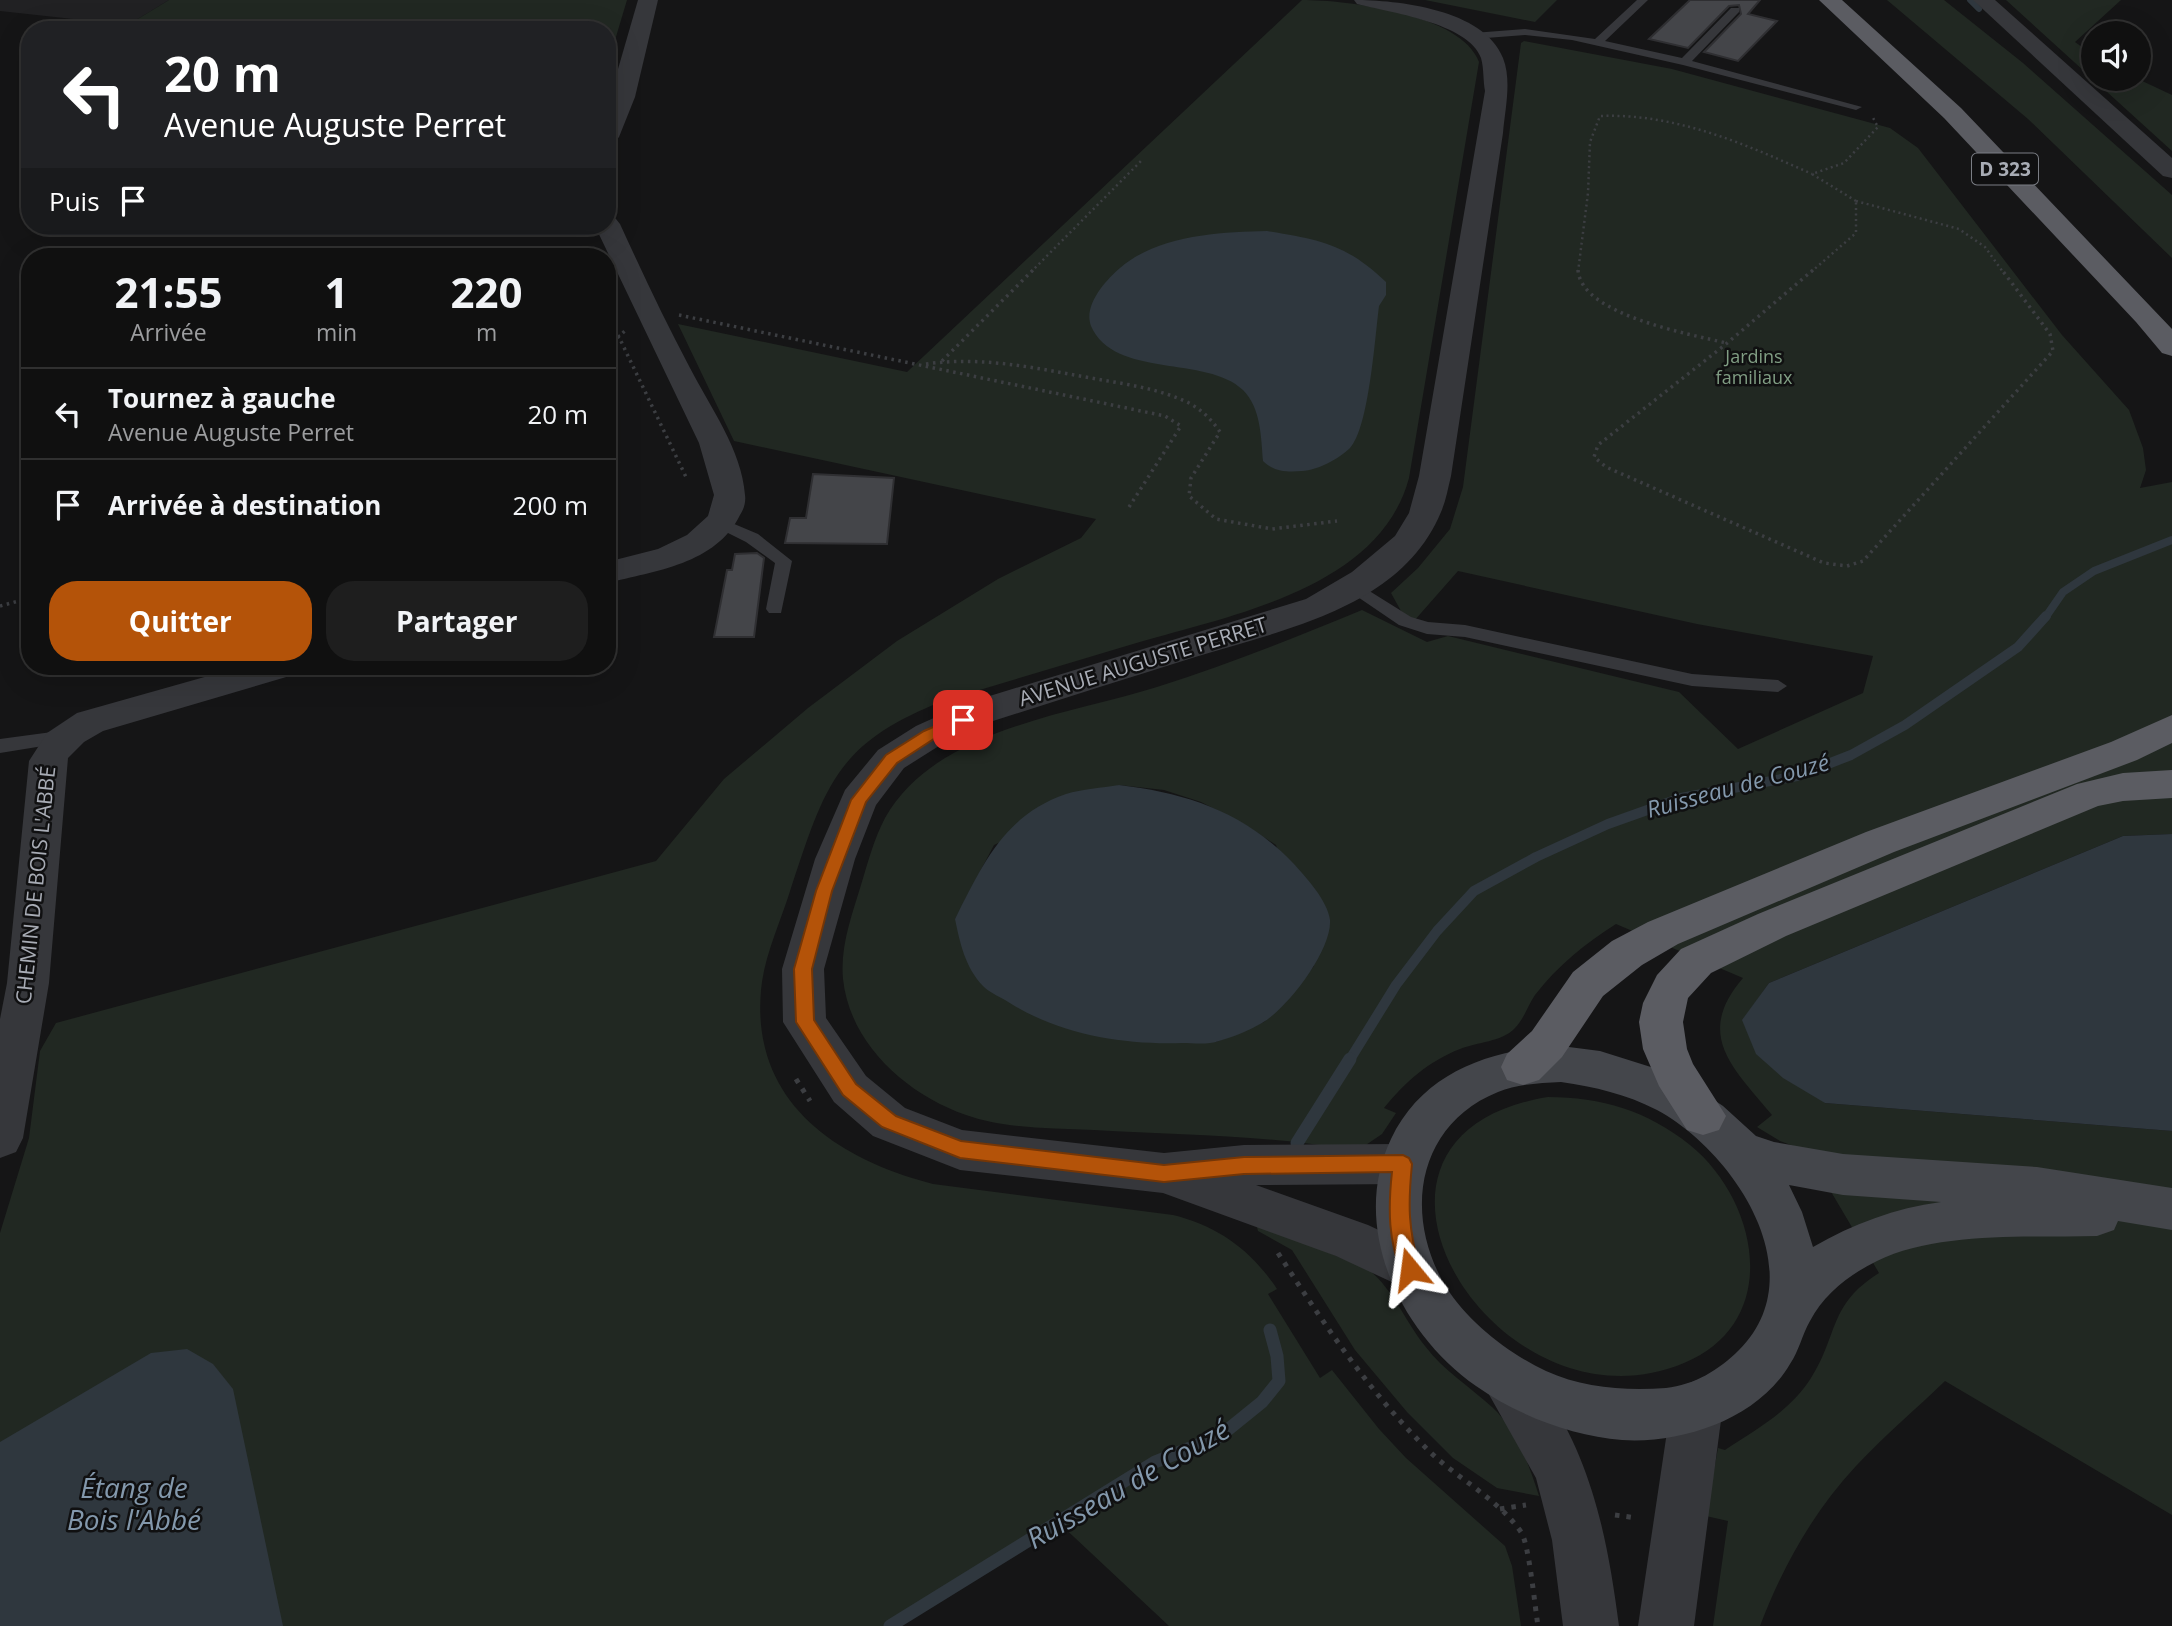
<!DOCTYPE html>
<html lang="fr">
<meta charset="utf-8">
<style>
:root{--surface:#101010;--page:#1e1e1e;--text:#f1f3f6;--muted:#9c9d9f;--line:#303030;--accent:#b45309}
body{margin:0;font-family:"Open Sans",sans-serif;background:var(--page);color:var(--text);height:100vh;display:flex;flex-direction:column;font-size:26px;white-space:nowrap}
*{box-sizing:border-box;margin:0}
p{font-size:23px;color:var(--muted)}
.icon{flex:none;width:38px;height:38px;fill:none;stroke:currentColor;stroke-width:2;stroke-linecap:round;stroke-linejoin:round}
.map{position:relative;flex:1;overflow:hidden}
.drawer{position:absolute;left:21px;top:248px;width:595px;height:427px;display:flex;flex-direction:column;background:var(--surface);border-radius:28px;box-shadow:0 7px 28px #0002,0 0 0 2px var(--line)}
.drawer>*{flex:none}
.banner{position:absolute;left:21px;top:21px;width:595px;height:214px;border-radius:28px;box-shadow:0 7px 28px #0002,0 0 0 2px var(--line);background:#202124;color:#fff;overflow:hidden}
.tools{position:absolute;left:2081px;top:21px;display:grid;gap:14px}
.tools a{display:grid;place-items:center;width:70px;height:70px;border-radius:50%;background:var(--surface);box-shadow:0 7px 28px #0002,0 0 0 2px var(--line);font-size:35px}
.pin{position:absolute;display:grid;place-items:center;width:60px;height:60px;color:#fff;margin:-30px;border-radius:14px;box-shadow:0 4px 10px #0006}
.me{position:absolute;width:77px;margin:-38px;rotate:344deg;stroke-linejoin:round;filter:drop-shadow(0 0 5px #0008)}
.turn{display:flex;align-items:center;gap:24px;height:147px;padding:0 28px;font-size:32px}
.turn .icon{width:91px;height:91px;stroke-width:2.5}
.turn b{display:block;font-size:49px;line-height:60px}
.then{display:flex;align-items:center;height:66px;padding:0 28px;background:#0003;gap:14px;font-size:26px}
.eta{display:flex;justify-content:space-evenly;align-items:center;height:119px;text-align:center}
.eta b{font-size:42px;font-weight:700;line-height:49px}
.cta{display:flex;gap:14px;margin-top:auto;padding:14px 28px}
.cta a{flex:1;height:80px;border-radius:28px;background:var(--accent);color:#fff;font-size:28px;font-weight:700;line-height:80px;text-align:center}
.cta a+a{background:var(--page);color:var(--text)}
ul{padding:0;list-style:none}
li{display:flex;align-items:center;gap:21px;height:91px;padding:0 28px;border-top:2px solid var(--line)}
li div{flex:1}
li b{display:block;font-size:26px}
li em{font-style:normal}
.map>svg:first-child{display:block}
</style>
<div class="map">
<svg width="2172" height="1626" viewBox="0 0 2172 1626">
<rect width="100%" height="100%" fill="#151516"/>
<!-- built -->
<path fill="#212123" d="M 0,0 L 169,0 L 128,25 L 0,11 Z"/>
<!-- green -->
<g fill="#212822" fill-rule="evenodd">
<path d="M 169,0 L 627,0 L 607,67 L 607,30 L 163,30 L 128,25 Z"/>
<path d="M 1302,0 C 1347,0 1462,14 1479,62 L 1409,478 C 1379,590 1227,616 1133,644 C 1070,663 1006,682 943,701 C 836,743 825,786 791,888 C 781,921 764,956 761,990 C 751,1102 836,1159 933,1184 L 1173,1215 C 1218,1226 1251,1250 1277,1289 L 1268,1294 L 1320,1378 L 1332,1370 L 1379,1429 L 1406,1458 L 1505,1546 L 1512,1566 L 1521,1626 L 1169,1626 L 1058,1522 L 890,1626 L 0,1626 L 0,1233 L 29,1138 L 40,1051 L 56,1023 L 656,861 L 724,779 L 808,708 L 897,641 L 998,579 L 1081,538 L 1096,519 L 734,441 L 678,324 L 907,372 Z"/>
<path d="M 1425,0 L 1557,0 L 1535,22 Z"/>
<path d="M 1887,0 L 1944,0 L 2023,63 L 2172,195 L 2172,258 L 2028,119 Z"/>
<path d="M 2006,0 L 2121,0 L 2075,42 L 2093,55 L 2093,79 L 2138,79 L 2172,95 L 2172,151 Z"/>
<path d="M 1524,41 L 1672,69 L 1890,128 L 1918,148 L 2062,335 L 2129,410 L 2143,448 L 2146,470 L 2140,488 L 2172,482 L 2172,834 L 2123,836 L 1769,983 L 1743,1020 L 1825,1103 L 2172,1131 L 2172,1515 L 1945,1381 C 1916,1409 1884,1436 1856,1466 C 1813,1512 1782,1568 1760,1626 L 1713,1626 L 1728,1521 L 1706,1516 L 1718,1448 L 1725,1450 C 1757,1429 1790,1411 1811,1378 C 1839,1334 1828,1305 1879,1273 L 1807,1151 L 1780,1141 L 1757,1127 L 1772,1115 C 1733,1068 1694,1035 1743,978 L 1616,924 C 1585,944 1558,965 1535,995 C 1528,1005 1524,1019 1515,1028 C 1502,1042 1477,1042 1460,1049 C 1429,1061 1405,1082 1384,1108 L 1396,1113 L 1382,1134 L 1357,1151 C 1270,1135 1182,1135 1094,1130 C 1051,1128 1006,1129 966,1115 C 906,1094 850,1044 843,979 C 840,946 852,915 861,885 C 868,862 874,839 885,818 C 935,729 1067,715 1157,687 C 1227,665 1294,638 1362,610 L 1427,642 L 1448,636 L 1679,692 L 1738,749 L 1863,693 L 1873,656 L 1697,624 L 1458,571 L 1414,621 L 1401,611 L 1391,593 L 1418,568 L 1450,529 L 1463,487 L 1521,43 ZM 1119,785 L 1164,790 L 1201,802 L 1244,824 L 1276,845 L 1314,966 L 1285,1003 L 1264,1022 L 1216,1042 L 955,919 L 994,845 Z"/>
<path d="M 1548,1097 C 1601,1097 1648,1111 1690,1145 C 1759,1201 1783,1322 1684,1363 C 1496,1442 1308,1136 1548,1097 Z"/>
<path d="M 1256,1223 L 1368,1269 C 1393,1289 1405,1321 1425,1346 C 1444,1371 1469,1386 1492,1407 C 1517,1430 1529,1465 1539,1496 L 1497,1488 L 1453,1458 L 1407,1412 L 1355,1350 L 1292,1250 L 1258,1231 Z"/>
</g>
<!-- water -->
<g fill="#2f373e">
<path d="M 1267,231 C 1321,240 1346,244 1386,282 L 1386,295 L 1379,306 C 1375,337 1369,428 1350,448 C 1339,459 1318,470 1302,471 C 1287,472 1274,472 1263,461 C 1261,437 1261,408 1243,390 C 1207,355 1114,379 1091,326 C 1083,305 1106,280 1120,268 C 1158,235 1220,232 1267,231 Z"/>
<path d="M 1119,785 C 1187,793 1244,812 1293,863 C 1305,876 1328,901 1330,920 C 1332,950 1288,1008 1262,1023 C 1250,1030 1233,1037 1219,1041 C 1208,1045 1193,1043 1182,1043 C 1121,1045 1057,1034 1005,1000 C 998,996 989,992 983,986 C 965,967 960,943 955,919 C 982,866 1004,815 1066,794 C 1082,789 1102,788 1119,785 Z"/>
<path d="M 2172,834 L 2172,1131 L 1825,1103 L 1783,1078 L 1756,1054 L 1742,1020 L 1769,983 L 2123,836 Z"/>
<path d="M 187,1349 L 213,1364 L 233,1389 L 283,1626 L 0,1626 L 0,1442 L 151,1353 Z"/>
</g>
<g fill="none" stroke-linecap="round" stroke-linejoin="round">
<!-- stream-far3 -->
<path stroke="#2f373e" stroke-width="6" d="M 1970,0 L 1979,9"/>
<!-- stream-far2 -->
<path stroke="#2f373e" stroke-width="8" d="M 2045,618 L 2063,592 L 2094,571 L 2172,540"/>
<!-- stream-far1 -->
<path stroke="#2f373e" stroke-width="10" d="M 1349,1061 L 1396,985 L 1437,931 L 1474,891 L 1536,857 L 1608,824 L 1681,798 L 1797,776 L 1851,755 L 1905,725 L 2018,647 L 2046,616"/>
<!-- stream -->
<g stroke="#2f373e" stroke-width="13">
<path d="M 1297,1143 L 1350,1059"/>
<path d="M 890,1626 L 1155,1462 L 1220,1436 L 1262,1402 L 1279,1381 L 1277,1356 L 1270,1330"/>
</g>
</g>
<!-- building -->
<g fill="#444549" stroke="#2f2f32" stroke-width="2">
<path d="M 1690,0 L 1760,0 L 1748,14 L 1777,21 L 1738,61 L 1704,52 L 1741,14 L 1739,5 L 1729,6 L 1688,48 L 1649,39 Z"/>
<path d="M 813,474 L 894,478 L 887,544 L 785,543 L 790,518 L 806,518 Z"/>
<path d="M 757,553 L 764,558 L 754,637 L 714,637 L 727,570 L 732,570 L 735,554 Z"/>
</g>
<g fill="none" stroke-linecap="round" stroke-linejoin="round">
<!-- path-far2 -->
<g stroke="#3c3e42" stroke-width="2.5" stroke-dasharray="2 3.5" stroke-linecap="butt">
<path d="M 1856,201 L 1959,229 L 1985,247 L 2003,272"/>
<path d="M 1856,201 L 1812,174 L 1844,163 L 1878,127 L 1872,116"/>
<path d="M 1031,272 L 1143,159"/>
<path d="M 1578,272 L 1588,193 L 1590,142 L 1600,116 C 1675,113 1745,144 1812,174"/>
<path d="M 1811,272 L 1856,233 L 1856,201"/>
</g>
<!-- path-far1 -->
<g stroke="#3c3e42" stroke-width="3.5" stroke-dasharray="2.5 4.5" stroke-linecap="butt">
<path d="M 1578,270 C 1581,315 1690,334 1726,343"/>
<path d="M 1813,270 L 1726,344 L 1598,445 L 1594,457 L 1606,467 L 1824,563 L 1847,566 L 1863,561 L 2053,351 L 2050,334 L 2002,270"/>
<path d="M 679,315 L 1165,416 L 1181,426 L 1129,507"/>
<path d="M 618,335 L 686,477"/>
<path d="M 607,347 L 627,329"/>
<path d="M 942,361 L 1033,270"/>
<path d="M 926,364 C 982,356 1035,368 1091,378 C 1124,384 1158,388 1189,403 C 1202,410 1212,420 1220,432 L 1191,478 L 1189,496 L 1216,519 L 1272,529 L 1337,521"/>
<path d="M 0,606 L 30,598"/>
</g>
<!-- path -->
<g stroke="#3c3e42" stroke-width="5" stroke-dasharray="4.5 7" stroke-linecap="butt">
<path d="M 796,1079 L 810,1101"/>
<path d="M 1278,1253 C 1324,1324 1369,1392 1429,1451 C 1458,1479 1498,1499 1521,1532 C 1529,1543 1535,1608 1538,1626"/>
<path d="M 1500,1509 L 1526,1505"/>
<path d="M 1615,1515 L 1637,1518"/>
</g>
<!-- service -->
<g fill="#36373b" fill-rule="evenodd">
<path d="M 1637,0 L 1648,0 L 1605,41 L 1682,58 L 1731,8 L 1739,8 L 1739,12 L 1692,61 L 1862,107 L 1856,110 L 1683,65 L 1572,40 L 1525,35 L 1473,39 L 1468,36 L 1473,33 L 1525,29 L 1595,39 Z"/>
<path d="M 720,518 L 758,534 L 792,561 L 781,613 L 769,613 L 766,609 L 775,563 L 746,542 L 714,526 L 712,523 Z"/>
<path d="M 1355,582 L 1411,617 L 1428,622 L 1465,625 L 1692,674 L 1778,680 L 1787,686 L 1778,692 L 1692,686 L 1465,637 L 1427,634 L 1399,625 L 1349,591 L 1347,587 L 1349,583 Z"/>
<path d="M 67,730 L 74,731 L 76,736 L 74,741 L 0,753 L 0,739 Z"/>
</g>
<!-- minor -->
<g fill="#36373b" fill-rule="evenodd">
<path d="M 638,0 L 658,0 L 635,97 L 619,137 L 615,142 L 607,144 L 607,107 Z"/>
<path d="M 607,216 L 616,219 L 620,224 C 642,272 665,321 690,368 C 710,407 742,450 745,495 C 746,502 744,509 740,515 C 716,564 655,571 607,583 L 607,562 L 658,549 L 687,535 L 708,516 L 714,495 L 699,443 L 595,226 L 607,226 Z"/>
<path d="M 240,667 L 299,667 L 293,675 L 103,731 L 84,742 L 68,758 L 49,983 L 23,1138 L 16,1152 L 0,1158 L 0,1019 L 7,983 L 29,761 L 47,733 L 77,713 Z"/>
</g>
<!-- tertiary -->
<g fill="#36373b" fill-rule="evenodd">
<path d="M 1354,0 C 1397,0 1484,9 1503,58 C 1512,81 1505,109 1503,133 L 1451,476 C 1448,488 1446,501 1441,512 C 1401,609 1281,630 1192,658 C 1125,679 1059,700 993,721 L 942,744 L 904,768 L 876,805 L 855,859 L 824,969 L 826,1018 L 866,1076 L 905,1108 L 962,1130 L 1164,1153 L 1244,1145 L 1403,1144 L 1419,1150 L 1426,1164 L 1419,1178 L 1403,1184 L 1256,1185 L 1368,1225 L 1428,1253 L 1435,1269 L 1428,1285 L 1411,1291 L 1336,1256 L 1163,1193 L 960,1170 L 873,1136 L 834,1102 L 783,1022 L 782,969 L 815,859 L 845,790 L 878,750 L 916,726 L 967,703 L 1306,599 L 1352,572 L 1395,536 L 1409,513 L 1419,476 L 1485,91 C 1483,81 1484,68 1481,58 C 1469,23 1388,12 1357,4 Z"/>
<path d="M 1973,0 L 1995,0 L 2172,158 L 2172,178 L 2163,176 Z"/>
<path d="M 1503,1351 C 1525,1360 1531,1371 1544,1391 C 1593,1462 1608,1542 1619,1626 L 1563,1626 L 1552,1540 L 1536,1478 L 1478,1375 L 1485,1358 Z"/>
<path d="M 1697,1380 L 1715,1387 L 1723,1405 L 1694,1626 L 1638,1626 L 1671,1405 L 1679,1387 Z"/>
</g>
<!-- secondary -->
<path fill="#44464b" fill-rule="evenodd" d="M 1561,1046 L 1600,1051 L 1654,1068 L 1690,1084 L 1723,1106 L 1756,1136 L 1774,1142 L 1843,1154 L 2037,1167 L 2172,1188 L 2172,1230 L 2118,1221 L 2114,1230 L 2097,1236 C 2030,1238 1938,1231 1877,1261 C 1850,1274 1824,1294 1810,1321 C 1802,1335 1799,1351 1790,1364 C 1758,1419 1682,1444 1622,1440 C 1572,1436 1517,1415 1476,1386 C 1400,1333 1349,1227 1391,1139 C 1423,1072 1491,1049 1561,1046 ZM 1561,1082 C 1595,1087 1626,1094 1657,1110 C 1733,1151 1816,1273 1739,1350 C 1719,1370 1694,1385 1666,1388 C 1626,1391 1583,1388 1546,1371 C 1508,1353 1469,1323 1446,1287 C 1403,1216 1416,1125 1498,1092 C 1518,1084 1540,1083 1561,1082 ZM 1789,1185 L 1843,1195 L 1941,1202 C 1895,1208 1853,1224 1813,1247 L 1802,1212 Z"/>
<!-- trunk -->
<g fill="#5b5c62" fill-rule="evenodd">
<path d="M 1819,0 L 1842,0 L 1961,108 L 2172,329 L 2172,356 L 2162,353 L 2136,322 L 1944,118 Z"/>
<path d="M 2172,715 L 2172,743 L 2137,760 L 1894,852 L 1678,944 L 1642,965 L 1603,996 L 1562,1057 L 1539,1080 L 1523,1085 L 1507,1080 L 1501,1067 L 1507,1054 L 1532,1031 L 1573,972 L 1612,941 L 1648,922 L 1866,832 L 2111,742 Z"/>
<path d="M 2172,770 L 2172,798 L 2123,801 L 2098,806 L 1786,936 L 1711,973 L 1688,998 L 1683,1022 L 1687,1049 L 1693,1064 L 1726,1116 L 1719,1130 L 1703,1135 L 1687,1130 L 1659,1086 L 1643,1049 L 1639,1022 L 1643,1003 L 1657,975 L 1681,949 L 1758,914 L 2077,784 L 2123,773 Z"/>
</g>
</g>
<!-- route -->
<path fill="#b45309" stroke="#753606" stroke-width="2" d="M 963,714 L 969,716 L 971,720 L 969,723 L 934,739 L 897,763 L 866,802 L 832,891 L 812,969 L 814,1020 L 856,1084 L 896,1116 L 961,1141 L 1164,1165 L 1244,1157 L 1403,1155 L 1409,1158 L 1412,1164 C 1408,1204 1408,1230 1420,1269 L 1418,1276 L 1410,1279 L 1403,1276 C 1388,1242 1388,1208 1392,1172 L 1244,1174 L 1164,1182 L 960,1158 L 882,1127 L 843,1095 L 796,1022 L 794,969 L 816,891 L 851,800 L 886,755 L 924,731 Z"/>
<g text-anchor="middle" stroke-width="5" stroke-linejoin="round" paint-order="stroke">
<!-- far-park labels -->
<g font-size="18" fill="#819e84" stroke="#101011">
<text x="1754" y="363">Jardins<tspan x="1754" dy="21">familiaux</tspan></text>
</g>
<!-- shield labels -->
<rect fill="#101011" stroke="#7a7d84" stroke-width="2" x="1972" y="153.5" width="66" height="31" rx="5"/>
<g font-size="19" font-weight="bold" fill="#a8acb5">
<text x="2005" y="176">D 323</text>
</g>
<!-- street labels -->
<g font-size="21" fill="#a8acb5" stroke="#101011">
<text transform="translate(1143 662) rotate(-17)" y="7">AVENUE AUGUSTE PERRET</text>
<text transform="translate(36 885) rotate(-84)" y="7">CHEMIN DE BOIS L'ABBÉ</text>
</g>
<!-- water labels -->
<g font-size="23" font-style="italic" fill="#8398ac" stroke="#101011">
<text transform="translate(1738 786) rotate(-15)" y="8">Ruisseau de Couzé</text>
</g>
<!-- near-water labels -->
<g font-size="28" font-style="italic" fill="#8398ac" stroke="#101011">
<text transform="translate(1128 1484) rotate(-30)" y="10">Ruisseau de Couzé</text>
<text x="134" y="1498">Étang de<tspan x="134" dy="32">Bois l'Abbé</tspan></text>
</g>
</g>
</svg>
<div class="tools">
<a><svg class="icon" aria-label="sound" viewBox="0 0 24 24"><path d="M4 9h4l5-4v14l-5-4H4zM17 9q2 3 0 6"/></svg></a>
</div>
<div class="pin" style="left:963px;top:720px;background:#d93025"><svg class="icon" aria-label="arrive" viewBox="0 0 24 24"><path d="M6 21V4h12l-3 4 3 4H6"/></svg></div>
<svg class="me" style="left:1410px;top:1269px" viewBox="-20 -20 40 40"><path d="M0-17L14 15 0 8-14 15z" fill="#b45309" stroke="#fff" stroke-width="4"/></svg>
<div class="banner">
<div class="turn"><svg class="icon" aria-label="left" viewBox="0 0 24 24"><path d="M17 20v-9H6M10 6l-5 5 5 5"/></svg><div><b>20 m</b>Avenue Auguste Perret</div></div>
<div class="then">Puis<svg class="icon" aria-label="arrive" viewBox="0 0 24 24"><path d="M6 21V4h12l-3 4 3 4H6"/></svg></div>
</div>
<section class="drawer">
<div class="eta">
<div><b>21:55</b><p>Arrivée</p></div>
<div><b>1</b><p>min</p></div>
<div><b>220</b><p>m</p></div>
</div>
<ul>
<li><svg class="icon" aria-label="left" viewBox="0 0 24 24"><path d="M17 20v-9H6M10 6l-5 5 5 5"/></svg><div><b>Tournez à gauche</b><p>Avenue Auguste Perret</p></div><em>20 m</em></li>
<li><svg class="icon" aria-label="arrive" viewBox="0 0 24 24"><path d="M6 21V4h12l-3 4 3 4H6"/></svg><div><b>Arrivée à destination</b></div><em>200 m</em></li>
</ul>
<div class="cta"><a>Quitter</a><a>Partager</a></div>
</section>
</div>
